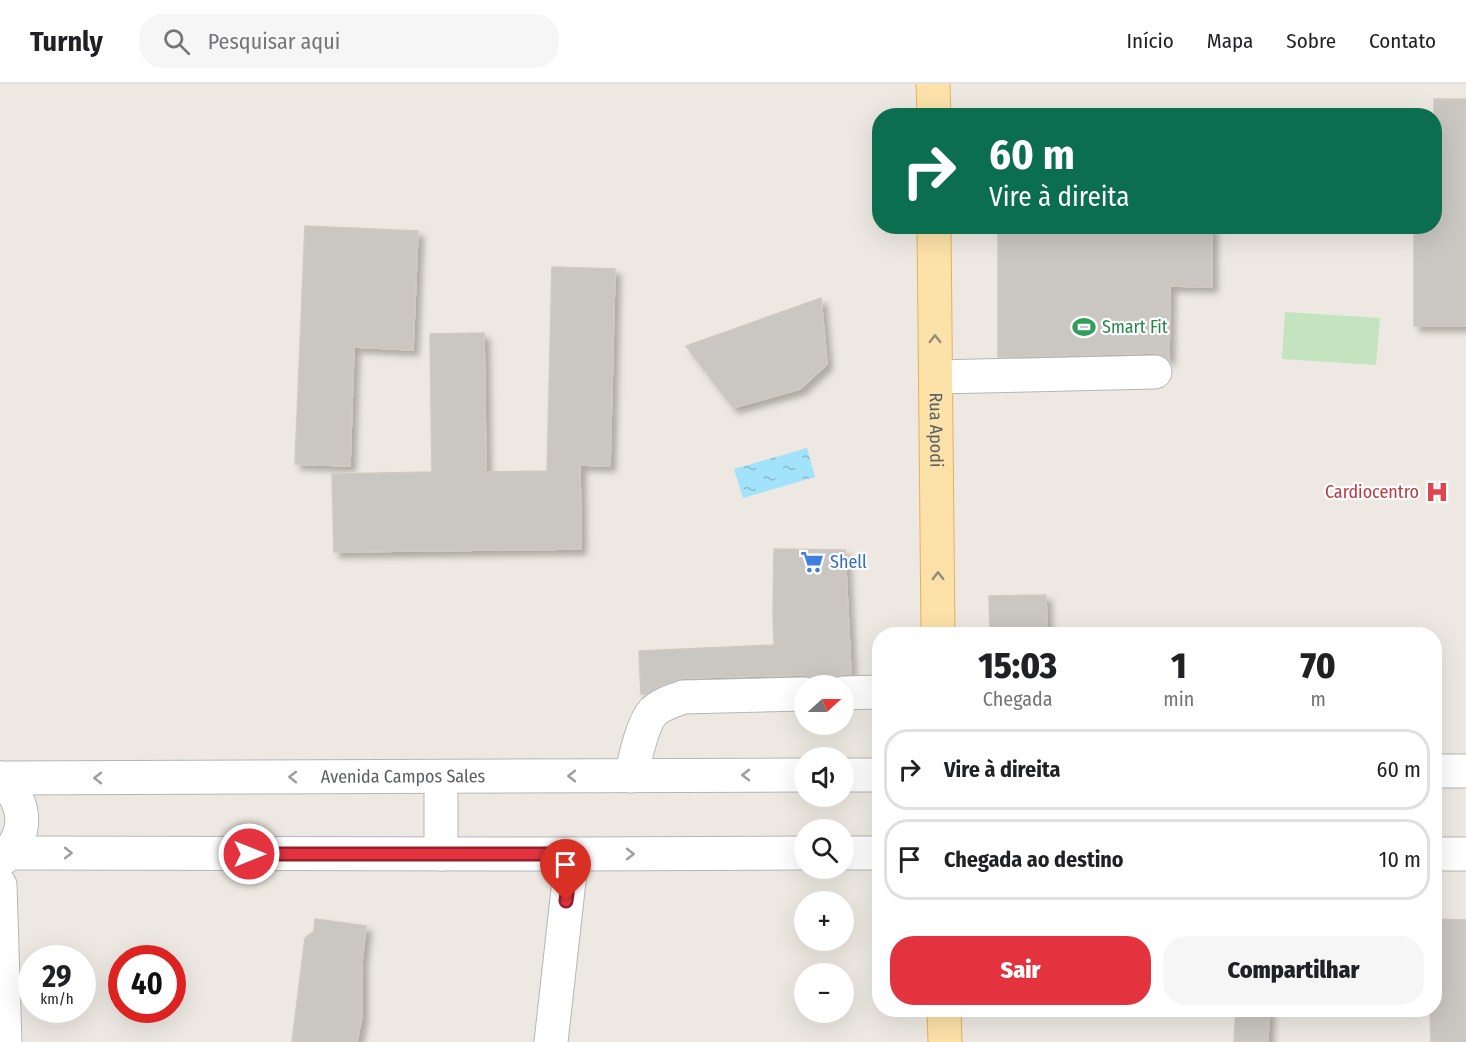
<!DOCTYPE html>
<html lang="pt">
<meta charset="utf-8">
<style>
:root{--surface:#fff;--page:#f6f6f6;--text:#202124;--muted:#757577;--line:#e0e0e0;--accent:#e2333f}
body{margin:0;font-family:"Fira Sans Condensed",sans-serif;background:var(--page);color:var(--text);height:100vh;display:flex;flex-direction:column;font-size:22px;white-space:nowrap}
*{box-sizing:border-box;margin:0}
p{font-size:20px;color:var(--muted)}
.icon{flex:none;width:33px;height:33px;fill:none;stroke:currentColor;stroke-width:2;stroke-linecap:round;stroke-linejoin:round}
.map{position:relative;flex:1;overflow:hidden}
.side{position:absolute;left:872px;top:543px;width:570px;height:390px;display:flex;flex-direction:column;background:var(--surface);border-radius:24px;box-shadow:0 6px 24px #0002}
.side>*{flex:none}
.banner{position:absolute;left:872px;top:24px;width:570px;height:126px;border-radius:24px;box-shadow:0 6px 24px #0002;background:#0b6e4f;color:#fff;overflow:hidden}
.needle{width:39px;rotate:69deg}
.controls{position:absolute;left:794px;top:591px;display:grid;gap:12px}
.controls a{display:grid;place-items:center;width:60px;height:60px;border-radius:50%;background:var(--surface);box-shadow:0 6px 24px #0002;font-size:30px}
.speed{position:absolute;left:18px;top:861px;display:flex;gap:12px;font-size:30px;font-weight:700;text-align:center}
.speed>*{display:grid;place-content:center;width:78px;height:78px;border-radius:50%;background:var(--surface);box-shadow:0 6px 24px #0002;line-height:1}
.speed small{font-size:15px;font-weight:400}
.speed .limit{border:9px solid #d22;background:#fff;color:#111}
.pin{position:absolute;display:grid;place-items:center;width:51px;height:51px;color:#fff;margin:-62px -26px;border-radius:50% 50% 50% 0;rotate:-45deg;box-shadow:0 0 6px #0007}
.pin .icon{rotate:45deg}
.me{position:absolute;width:66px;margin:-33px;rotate:90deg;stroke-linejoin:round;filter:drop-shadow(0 0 4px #0008)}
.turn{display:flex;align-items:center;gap:21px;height:126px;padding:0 18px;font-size:27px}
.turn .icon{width:78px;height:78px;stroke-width:2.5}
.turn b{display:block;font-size:42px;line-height:51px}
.eta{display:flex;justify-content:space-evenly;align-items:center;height:102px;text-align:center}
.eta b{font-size:36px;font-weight:800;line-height:42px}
.action{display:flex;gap:12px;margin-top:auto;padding:12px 18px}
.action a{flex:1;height:69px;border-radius:24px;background:var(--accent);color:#fff;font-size:24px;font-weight:800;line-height:69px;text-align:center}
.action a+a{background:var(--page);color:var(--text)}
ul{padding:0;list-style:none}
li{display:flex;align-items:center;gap:18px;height:81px;margin:0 12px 9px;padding:0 6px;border:3px solid var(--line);border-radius:24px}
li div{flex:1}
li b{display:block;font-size:22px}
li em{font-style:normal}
header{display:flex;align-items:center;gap:36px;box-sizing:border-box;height:84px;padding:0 30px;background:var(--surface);border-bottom:2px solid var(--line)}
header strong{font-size:28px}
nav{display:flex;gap:33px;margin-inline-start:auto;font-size:21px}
.search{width:420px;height:54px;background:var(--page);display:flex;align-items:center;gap:15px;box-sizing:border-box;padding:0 21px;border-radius:24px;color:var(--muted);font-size:22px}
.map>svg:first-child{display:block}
</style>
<header>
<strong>Turnly</strong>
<div class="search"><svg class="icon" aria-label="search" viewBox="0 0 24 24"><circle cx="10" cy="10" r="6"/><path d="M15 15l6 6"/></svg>Pesquisar aqui</div>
<nav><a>Início</a><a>Mapa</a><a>Sobre</a><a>Contato</a></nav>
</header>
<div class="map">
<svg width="1466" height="958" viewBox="0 0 1466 958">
<defs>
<pattern id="water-ripples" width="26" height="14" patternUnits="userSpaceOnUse" patternTransform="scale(1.5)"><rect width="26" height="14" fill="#a3e2fb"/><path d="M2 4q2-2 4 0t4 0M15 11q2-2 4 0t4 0" fill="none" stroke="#88bacf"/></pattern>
<filter id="shadow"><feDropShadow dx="5.5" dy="5.5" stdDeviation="3" flood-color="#0004"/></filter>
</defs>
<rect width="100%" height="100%" fill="#ede9e2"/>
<!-- green -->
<path fill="#c4e4bf" d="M 1285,228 L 1380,234 L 1376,281 L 1282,275 Z"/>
<!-- water -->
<path fill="url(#water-ripples)" d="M 807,364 L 815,393 L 743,414 L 734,385 Z"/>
<!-- building -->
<g fill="#cac6c1" stroke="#d1c9c1" stroke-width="1.5" filter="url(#shadow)">
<path d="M 1434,15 L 1466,15 L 1466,242 L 1414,242 L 1414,142 L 1434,142 Z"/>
<path d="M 305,142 L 418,147 L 413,266 L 354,263 L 350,382 L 295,380 Z"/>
<path d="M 998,142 L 1212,142 L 1212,203 L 1170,202 L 1169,277 L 1163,271 L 1155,269 L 998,273 Z"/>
<path d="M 552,183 L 615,185 L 610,382 L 580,381 L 581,465 L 334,468 L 332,390 L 432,388 L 430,250 L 484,249 L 486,388 L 547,387 Z"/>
<path d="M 821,214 L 827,280 L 800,305 L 733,324 L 686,262 Z"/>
<path d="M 774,465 L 845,466 L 851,590 L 842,590 L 834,593 L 826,602 L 820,602 L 813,594 L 804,591 L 683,594 L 660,602 L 645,610 L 641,610 L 639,567 L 774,561 L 773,529 Z"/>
<path d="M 1046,511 L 1047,550 L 990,550 L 989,512 Z"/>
<path d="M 315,835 L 366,842 L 362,878 L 362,932 L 357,958 L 292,958 L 305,854 L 314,847 Z"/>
<path d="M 1434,835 L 1466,836 L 1466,958 L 1431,958 L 1430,926 L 1434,926 Z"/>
<path d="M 1236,926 L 1269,926 L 1268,958 L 1234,958 Z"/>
</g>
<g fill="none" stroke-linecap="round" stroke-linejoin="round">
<!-- minor casing -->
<g stroke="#b3b6b9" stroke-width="35">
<g id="minor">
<path d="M 936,293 L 1155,288"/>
<path d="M 843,609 L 879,608"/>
<path d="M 1434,687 L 1466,687"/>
<path d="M 843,691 L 879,691"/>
<path d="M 631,692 C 635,675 642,640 653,628 C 661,620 673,617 683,613 L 804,610"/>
<path d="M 441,693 L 441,770"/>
<path d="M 0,694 C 29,720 29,752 0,777"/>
<path id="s1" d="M 1,694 L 804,691"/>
<path d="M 10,769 L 572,770 L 804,769"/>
<path d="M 843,769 L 879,769"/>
<path d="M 1434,770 L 1466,770"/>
<path d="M 0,801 L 5,958"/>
<path d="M 551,958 L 572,770"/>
</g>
</g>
<!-- major casing -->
<g stroke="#ebae5c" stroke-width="35">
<g id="major">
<path d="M 933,0 L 934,32"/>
<path id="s2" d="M 934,142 L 938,550"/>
<path d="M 944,926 L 945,958"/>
</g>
</g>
<!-- minor -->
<use href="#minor" stroke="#fff" stroke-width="33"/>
<!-- major -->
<use href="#major" stroke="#fce2a8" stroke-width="33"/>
</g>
<!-- one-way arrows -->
<defs><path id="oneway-chevron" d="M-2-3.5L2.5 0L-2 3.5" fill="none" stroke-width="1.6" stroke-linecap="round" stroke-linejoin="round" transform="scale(1.5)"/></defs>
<g stroke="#938d7a">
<use href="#oneway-chevron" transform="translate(935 255) rotate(-90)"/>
<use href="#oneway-chevron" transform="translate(938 492) rotate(-91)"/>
</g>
<g stroke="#9c9fa1">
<use href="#oneway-chevron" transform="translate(746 691) rotate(180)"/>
<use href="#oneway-chevron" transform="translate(572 692) rotate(180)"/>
<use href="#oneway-chevron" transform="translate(293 693) rotate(180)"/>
<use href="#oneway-chevron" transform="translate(98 694) rotate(180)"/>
<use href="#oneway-chevron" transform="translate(68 769)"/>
<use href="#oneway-chevron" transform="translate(630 770)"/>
</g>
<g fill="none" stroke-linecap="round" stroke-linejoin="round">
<!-- route casing -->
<g stroke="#932129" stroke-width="15">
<path id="route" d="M 249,770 L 572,770 L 566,817"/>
</g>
<!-- route -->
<use href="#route" stroke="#e2333f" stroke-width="10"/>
</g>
<!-- icons -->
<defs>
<g id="stadium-bare" transform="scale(1.8)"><path d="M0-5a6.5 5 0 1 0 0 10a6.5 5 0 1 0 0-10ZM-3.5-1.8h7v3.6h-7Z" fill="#2e9e5b" stroke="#fff" stroke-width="2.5" paint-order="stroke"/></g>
<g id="hospital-bare" transform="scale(1.8)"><path d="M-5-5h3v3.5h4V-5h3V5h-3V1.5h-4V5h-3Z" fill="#e0444e" stroke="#fff" stroke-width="2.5" paint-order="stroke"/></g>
<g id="supermarket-bare" transform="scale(1.8)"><path d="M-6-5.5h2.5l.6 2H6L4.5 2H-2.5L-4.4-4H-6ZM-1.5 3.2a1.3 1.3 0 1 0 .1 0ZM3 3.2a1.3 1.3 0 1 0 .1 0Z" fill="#3f7fe0" stroke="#fff" stroke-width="2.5" paint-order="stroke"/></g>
</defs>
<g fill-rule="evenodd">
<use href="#stadium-bare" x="1084" y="243"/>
<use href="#hospital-bare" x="1437" y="408"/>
<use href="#supermarket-bare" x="812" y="478"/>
</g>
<g text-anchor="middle" stroke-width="4.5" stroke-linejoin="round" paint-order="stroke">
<!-- leisure labels -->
<g font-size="18" fill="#27864d" stroke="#fff" text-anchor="start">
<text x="1102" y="249">Smart Fit</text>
</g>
<!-- street labels -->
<g font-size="18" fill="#5a5f62" stroke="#fff">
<text dy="6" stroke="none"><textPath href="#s2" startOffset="204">Rua Apodi</textPath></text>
<text dy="6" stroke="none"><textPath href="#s1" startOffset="402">Avenida Campos Sales</textPath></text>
</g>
<!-- health labels -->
<g font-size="18" fill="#be3a42" stroke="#fff" text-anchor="end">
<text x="1419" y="414">Cardiocentro</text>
</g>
<!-- shop labels -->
<g font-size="18" fill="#366cbe" stroke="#fff" text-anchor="start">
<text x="830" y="484">Shell</text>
</g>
</g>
</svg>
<div class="controls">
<a><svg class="needle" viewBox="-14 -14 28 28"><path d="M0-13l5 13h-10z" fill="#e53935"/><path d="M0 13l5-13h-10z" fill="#757577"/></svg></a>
<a><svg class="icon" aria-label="sound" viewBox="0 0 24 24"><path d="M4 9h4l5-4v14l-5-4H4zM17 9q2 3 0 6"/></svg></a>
<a><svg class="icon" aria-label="search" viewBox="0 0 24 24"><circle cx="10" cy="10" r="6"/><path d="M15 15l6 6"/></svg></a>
<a>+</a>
<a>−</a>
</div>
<div class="speed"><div>29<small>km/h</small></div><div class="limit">40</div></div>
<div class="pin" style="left:566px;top:817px;background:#d93025"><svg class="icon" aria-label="arrive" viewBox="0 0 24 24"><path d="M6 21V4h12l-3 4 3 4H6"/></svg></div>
<svg class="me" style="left:249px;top:770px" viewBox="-20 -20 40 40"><circle r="17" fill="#e2333f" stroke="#fff" stroke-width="3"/><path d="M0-11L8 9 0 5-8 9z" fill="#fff"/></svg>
<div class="banner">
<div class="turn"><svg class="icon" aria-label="right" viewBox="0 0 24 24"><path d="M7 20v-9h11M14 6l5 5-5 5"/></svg><div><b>60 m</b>Vire à direita</div></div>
</div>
<section class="side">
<div class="eta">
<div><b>15:03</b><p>Chegada</p></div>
<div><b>1</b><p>min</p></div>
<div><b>70</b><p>m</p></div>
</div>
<ul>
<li><svg class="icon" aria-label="right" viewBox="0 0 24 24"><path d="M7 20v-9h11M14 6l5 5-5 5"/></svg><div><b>Vire à direita</b></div><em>60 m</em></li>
<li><svg class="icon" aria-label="arrive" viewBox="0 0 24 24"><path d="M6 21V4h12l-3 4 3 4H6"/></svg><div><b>Chegada ao destino</b></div><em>10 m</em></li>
</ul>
<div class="action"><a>Sair</a><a>Compartilhar</a></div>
</section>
</div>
